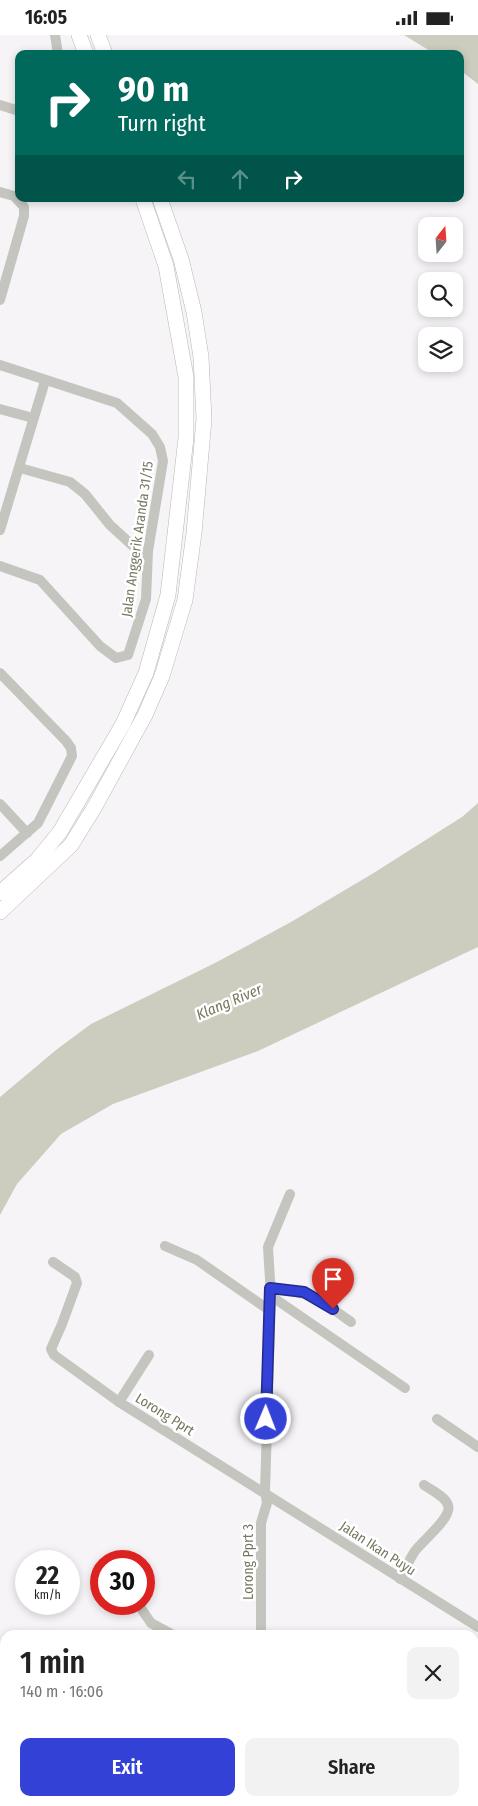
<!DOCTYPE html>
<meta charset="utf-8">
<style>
:root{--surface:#fff;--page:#f2f2f2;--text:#222;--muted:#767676;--accent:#3441d6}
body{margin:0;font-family:"Fira Sans Condensed",sans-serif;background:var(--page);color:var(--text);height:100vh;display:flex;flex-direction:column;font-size:19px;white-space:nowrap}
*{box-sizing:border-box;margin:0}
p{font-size:16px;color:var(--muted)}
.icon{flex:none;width:28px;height:28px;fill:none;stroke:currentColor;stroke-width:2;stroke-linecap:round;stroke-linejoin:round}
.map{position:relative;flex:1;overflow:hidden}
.details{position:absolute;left:0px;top:1595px;width:479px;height:176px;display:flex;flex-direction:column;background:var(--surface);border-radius:15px 15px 0 0;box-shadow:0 2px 8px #0003}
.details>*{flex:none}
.guide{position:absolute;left:15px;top:15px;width:449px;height:152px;border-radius:10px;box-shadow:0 2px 8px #0003;background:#00695c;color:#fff;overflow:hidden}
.needle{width:32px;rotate:17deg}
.controls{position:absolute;left:418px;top:182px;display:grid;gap:10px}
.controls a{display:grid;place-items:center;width:45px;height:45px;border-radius:10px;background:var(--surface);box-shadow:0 2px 8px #0003;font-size:25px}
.speed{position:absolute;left:15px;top:1515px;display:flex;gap:10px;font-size:25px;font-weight:700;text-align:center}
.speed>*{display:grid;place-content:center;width:65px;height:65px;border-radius:50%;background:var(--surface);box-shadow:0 2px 8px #0003;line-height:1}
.speed small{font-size:12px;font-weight:400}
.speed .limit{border:8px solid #d22;background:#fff;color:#111}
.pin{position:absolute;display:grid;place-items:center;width:42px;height:42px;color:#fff;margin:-51px -21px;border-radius:50% 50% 50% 0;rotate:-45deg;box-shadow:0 0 5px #0007}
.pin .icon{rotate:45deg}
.me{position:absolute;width:55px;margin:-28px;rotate:1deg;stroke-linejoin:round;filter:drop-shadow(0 0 4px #0008)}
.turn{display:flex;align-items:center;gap:18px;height:105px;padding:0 20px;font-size:22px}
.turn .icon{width:65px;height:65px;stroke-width:2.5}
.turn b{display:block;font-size:35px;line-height:42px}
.lanes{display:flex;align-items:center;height:48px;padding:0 20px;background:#0003;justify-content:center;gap:25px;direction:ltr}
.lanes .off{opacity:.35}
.round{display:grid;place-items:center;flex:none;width:52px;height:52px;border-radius:10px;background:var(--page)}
.summary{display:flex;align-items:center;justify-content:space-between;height:85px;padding:0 20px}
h1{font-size:30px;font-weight:600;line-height:38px}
.action{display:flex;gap:10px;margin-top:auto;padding:10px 20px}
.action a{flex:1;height:58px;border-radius:10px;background:var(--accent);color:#fff;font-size:20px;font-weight:600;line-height:58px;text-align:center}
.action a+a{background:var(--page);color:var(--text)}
.status{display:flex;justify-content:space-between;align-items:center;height:35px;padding:0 25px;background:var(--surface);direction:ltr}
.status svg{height:14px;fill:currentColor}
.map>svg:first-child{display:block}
</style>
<div class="status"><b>16:05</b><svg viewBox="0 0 49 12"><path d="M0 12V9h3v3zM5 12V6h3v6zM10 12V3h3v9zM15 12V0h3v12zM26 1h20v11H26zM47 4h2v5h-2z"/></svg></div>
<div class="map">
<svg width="478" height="1771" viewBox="0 0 478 1771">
<rect width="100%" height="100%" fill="#f6f4f7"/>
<!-- water -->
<g fill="#ccccbf">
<path d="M 404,0 L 478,0 L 478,49 L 460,35 L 460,19 L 435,19 Z"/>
<path d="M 478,768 L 478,912 L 258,1016 L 113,1069 L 61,1099 L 17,1149 L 0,1180 L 0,1062 L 56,1015 L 91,989 L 215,928 L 291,887 L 372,839 L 462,782 Z"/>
<path d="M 0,1612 L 5,1628 L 5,1766 L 51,1766 L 53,1771 L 0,1771 Z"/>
</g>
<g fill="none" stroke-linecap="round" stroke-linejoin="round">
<!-- secondary casing -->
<g stroke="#b9bab0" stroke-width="16">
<g id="secondary">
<path d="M 79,0 L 86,19"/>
<path d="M 98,0 L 105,19"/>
<path d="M 0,858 L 37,825 L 60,797 L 123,689 L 146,638 L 168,560 L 186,403 L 186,342 L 166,231 L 143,164"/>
<path d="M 0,877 L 71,810 L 94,773 L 145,680 L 162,641 L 185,565 L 194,498 L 204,384 L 201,322 L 194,277 L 181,224 L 160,164"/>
</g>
</g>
<!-- street -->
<g stroke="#c4c5be" stroke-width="10">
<path d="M 55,0 L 58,19"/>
<path d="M 0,70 L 19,76"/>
<path d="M 0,157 L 14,161 L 24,172 L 24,181 L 0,265"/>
<path d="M 0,330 L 117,368 L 152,399 L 160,412 L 163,426 L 148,516 L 146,564 L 128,620 L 116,623 L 100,611 L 40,545 L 0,531"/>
<path d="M 0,374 L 33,383"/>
<path d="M 20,433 L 70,447 L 85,459 L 110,490 L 133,511 L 148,516"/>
<path d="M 0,495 L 45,346"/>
<path d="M 0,638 L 66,706 L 71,713 L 72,721 L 38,788 L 0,821"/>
<path d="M 0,769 L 27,798"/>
<path d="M 165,1211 L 197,1225 L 269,1275"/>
<path d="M 53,1227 L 75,1242 L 77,1248 L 62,1289 L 51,1314 L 54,1320 L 119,1367 L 478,1592"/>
<path d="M 270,1253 C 311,1257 318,1263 351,1287"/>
<path d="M 271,1261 L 405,1353"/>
<path d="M 119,1367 L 149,1320"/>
<path d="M 437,1384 L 478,1412"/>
<path d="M 400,1544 C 405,1535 409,1525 415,1516 C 422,1506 453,1482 448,1470 C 445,1461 431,1455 424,1450"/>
<path d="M 138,1569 L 151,1588 L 173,1600"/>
<path d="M 261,1600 L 261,1488 L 267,1468 L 265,1456 L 271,1261 L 268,1212 L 290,1159"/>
<path d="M 261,1766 L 261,1771"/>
<path d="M 473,1766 L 478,1769"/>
</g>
<!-- secondary -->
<use href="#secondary" stroke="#fff" stroke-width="15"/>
</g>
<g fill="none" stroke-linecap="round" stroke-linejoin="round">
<!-- route casing -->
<g stroke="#222a8b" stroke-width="12">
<path id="route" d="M 266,1384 L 270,1253 L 304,1257 L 333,1274"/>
</g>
<!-- route -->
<use href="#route" stroke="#3441d6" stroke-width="9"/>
</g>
<g text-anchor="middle" stroke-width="5" stroke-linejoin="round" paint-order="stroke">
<!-- street labels -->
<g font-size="14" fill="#74785f" stroke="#fff">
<text transform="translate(137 504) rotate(-82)" y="5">Jalan Anggerik Aranda 31/15</text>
<text transform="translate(165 1379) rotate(32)" y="5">Lorong Pprt</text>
<text transform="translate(378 1513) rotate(33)" y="5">Jalan Ikan Puyu</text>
<text transform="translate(248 1527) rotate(-90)" y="5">Lorong Pprt 3</text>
</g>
<!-- water labels -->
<g font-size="15" font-style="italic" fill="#78775e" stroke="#fff">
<text transform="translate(229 967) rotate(-23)" y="5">Klang River</text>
</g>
</g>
</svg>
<div class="controls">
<a><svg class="needle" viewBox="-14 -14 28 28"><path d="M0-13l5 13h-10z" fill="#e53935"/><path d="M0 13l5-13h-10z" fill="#767676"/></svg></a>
<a><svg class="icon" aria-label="search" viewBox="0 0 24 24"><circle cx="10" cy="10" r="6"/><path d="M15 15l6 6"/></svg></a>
<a><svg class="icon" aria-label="layers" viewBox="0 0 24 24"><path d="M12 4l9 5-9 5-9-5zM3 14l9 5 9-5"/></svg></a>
</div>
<div class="speed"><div>22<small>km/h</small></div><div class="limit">30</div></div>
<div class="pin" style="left:333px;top:1274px;background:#d93025"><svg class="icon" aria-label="arrive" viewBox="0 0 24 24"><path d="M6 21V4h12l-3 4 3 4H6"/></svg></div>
<svg class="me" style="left:266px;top:1384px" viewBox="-20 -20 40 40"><circle r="17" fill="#3441d6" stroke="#fff" stroke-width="3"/><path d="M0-11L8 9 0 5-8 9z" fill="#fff"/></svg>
<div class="guide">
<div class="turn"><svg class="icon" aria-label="right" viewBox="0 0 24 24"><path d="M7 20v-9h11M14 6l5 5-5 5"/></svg><div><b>90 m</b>Turn right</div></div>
<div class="lanes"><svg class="icon off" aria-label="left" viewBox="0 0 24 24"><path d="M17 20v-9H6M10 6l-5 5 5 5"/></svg><svg class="icon off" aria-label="ahead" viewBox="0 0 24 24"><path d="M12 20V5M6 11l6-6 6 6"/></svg><svg class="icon" aria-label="right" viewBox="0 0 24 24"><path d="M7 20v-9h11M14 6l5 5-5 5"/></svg></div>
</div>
<section class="details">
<div class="summary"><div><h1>1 min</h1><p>140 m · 16:06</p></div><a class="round"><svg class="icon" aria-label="close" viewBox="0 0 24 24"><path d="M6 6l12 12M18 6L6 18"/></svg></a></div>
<div class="action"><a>Exit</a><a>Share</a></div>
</section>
</div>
